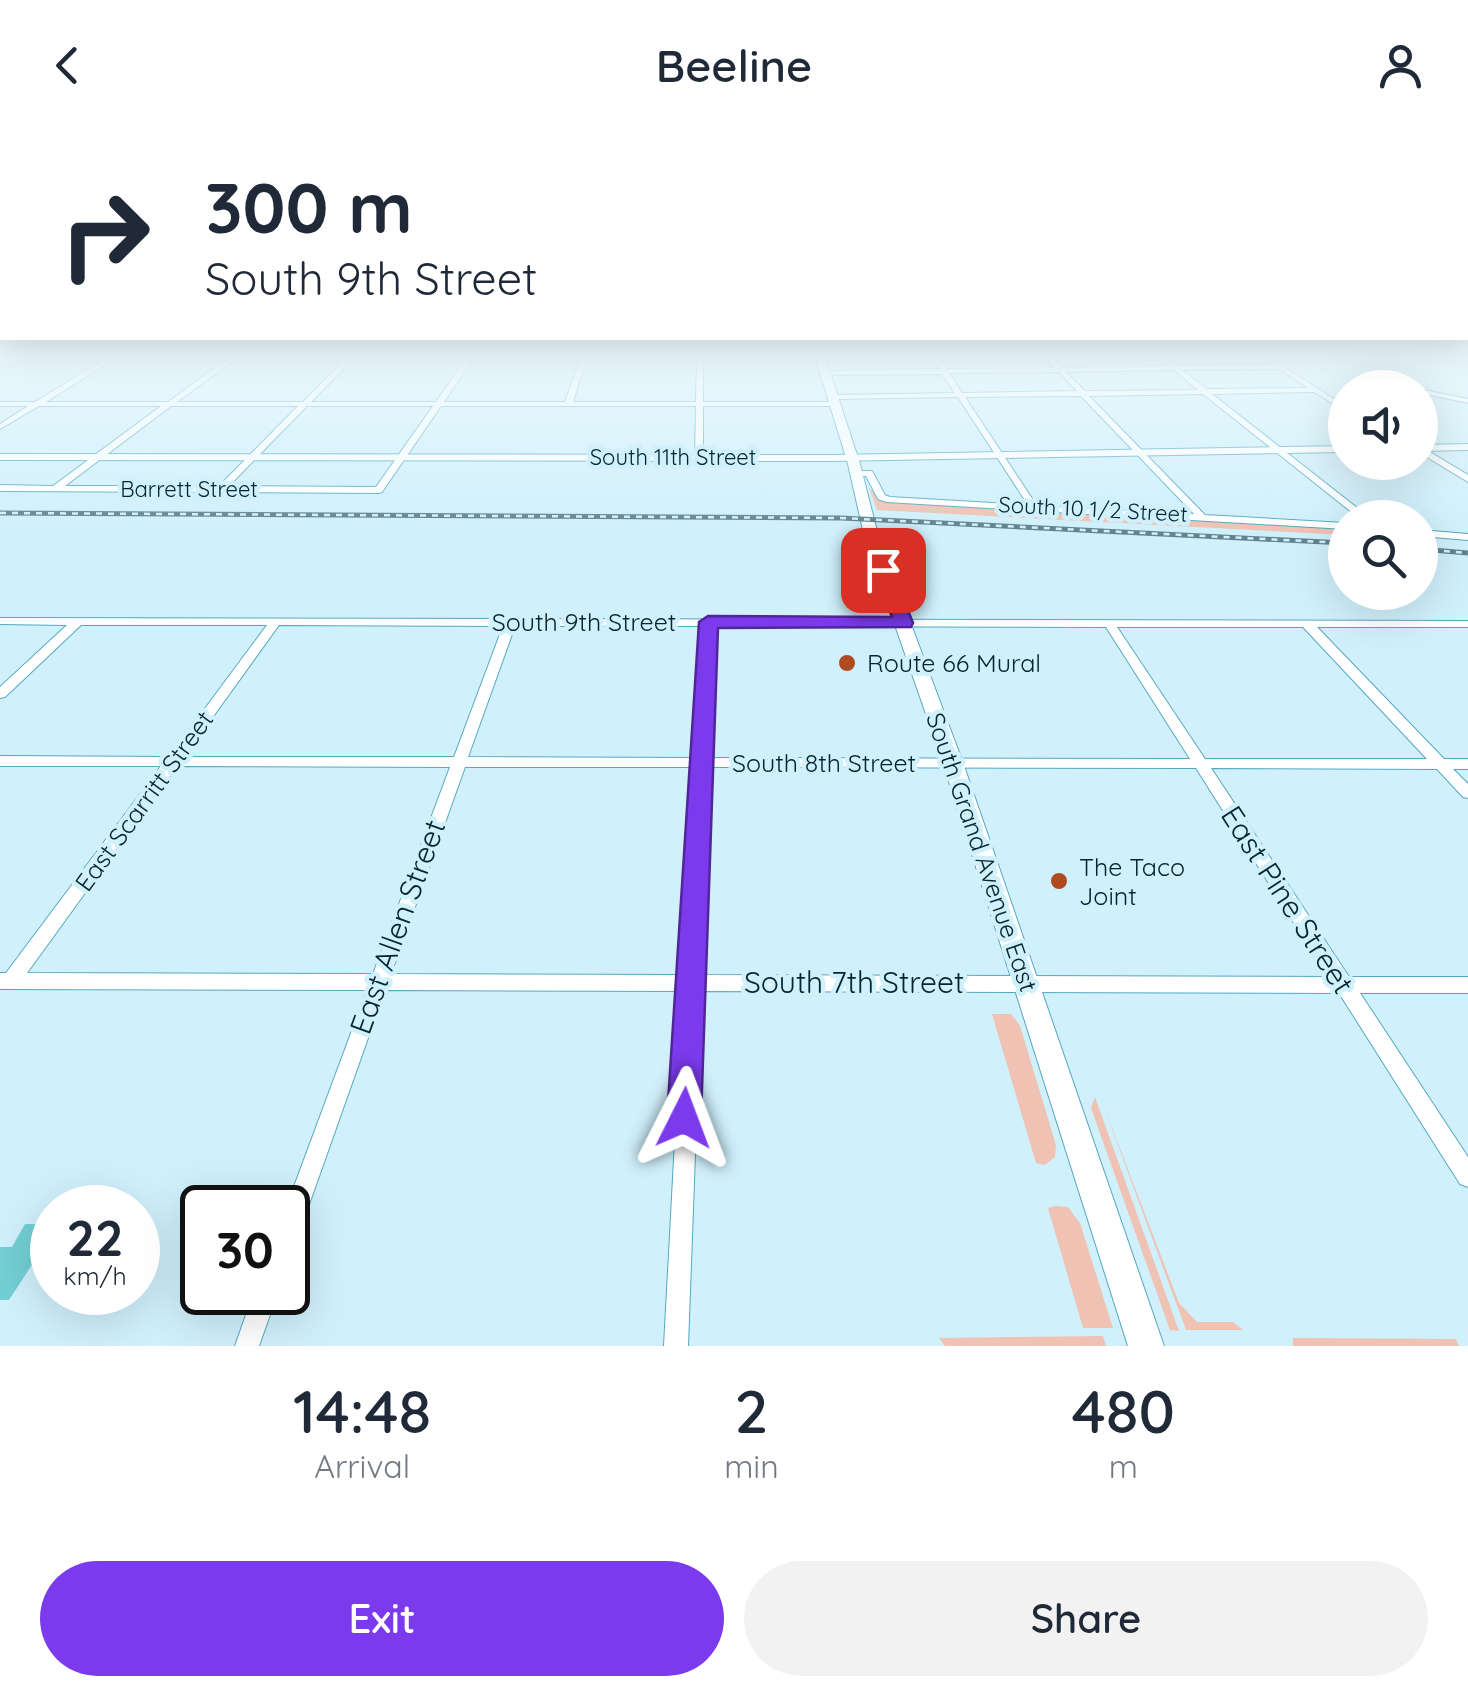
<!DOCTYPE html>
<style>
:root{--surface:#fff;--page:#f2f2f3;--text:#1f2937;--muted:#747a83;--accent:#7c3aed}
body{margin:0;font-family:Quicksand,sans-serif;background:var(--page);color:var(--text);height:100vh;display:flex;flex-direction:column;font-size:38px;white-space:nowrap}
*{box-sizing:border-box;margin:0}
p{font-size:32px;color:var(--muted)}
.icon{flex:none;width:55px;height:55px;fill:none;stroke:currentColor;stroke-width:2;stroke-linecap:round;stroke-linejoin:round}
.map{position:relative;height:1216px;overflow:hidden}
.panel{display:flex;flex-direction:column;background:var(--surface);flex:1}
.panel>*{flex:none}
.top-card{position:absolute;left:0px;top:0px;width:1470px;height:210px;box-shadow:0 10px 40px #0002;background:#fff;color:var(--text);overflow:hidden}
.controls{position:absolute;left:1328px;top:240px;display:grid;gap:20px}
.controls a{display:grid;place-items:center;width:110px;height:110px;border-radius:50%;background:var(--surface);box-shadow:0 10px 40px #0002;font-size:50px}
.speed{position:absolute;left:30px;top:1055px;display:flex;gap:20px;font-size:50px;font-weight:700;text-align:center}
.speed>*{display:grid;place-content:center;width:130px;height:130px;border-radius:50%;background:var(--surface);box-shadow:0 10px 40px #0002;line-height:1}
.speed small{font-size:25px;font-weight:400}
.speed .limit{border:5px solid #111;border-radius:15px;background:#fff;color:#111}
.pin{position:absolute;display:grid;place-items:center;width:85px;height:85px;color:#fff;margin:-42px;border-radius:20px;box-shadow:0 5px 15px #0006}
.me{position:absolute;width:110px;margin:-55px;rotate:3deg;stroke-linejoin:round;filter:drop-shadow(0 0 8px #0008)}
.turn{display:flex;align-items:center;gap:35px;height:210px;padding:0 40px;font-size:45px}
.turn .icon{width:130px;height:130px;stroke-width:2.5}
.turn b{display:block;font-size:70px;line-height:85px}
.eta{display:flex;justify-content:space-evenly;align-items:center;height:170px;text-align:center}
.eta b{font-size:60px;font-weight:600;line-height:70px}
.cta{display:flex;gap:20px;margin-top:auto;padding:20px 40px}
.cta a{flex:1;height:115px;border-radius:60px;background:var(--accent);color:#fff;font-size:40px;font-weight:600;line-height:115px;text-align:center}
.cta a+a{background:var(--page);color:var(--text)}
header{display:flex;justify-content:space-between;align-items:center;height:130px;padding:0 40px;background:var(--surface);font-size:45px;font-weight:600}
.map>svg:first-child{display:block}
</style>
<header><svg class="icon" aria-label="back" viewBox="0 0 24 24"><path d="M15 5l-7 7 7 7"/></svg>Beeline<svg class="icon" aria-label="person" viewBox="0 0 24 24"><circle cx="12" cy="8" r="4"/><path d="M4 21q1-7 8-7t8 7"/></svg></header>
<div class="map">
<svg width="1468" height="1216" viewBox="0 0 1468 1216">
<rect width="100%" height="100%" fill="#d0f0fb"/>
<!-- green -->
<g fill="#efc2b3">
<path d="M 869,358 L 891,373 L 1345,398 L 1345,405 L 877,380 Z"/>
<path d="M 992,884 L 1011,884 L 1020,896 L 1056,1015 L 1055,1027 L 1045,1035 L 1036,1033 Z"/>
<path d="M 1095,967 L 1096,970 L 1179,1201 L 1170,1200 L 1091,978 Z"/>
<path d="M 1101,969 L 1179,1173 L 1197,1192 L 1233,1192 L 1243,1200 L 1186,1200 Z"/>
<path d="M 1056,1076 L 1068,1077 L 1080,1093 L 1113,1198 L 1083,1198 L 1048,1078 Z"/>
<path d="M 1103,1206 L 1106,1216 L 945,1216 L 939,1208 Z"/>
<path d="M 1293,1208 L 1456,1209 L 1459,1216 L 1293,1216 Z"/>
</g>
<!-- building -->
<path fill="#72cfd4" d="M 25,1094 L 52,1094 L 52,1104 L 9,1170 L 0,1170 L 0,1117 L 12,1117 Z"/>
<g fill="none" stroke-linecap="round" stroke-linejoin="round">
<!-- minor casing -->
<g stroke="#54a8c2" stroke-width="2">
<g id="minor">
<path d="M 149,227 L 381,227 L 353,229 L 311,272 L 436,272 L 467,227 L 474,227 L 444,272 L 565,272 L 581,227 L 587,227 L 573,272 L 696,272 L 697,227 L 703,227 L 703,272 L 835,272 L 839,274 L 835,276 L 703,276 L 703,327 L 699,330 L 695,327 L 696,276 L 441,276 L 382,362 L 379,363 L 0,361 L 0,355 L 53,356 L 161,276 L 39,276 L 0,299 L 0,294 L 28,276 L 0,276 L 0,272 L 35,272 L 100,232 L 0,233 L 0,229 ZM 345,229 L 303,272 L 177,272 L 233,231 ZM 224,231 L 168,272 L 46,272 L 110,232 ZM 171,276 L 298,276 L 219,356 L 65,356 ZM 307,276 L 433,276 L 376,357 L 229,356 Z"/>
<path d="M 932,227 L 939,227 L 947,239 L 1055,238 L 1045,227 L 1052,227 L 1062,238 L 1169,236 L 1158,227 L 1166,227 L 1177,236 L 1272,235 L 1272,232 L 1276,232 L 1345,276 L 1345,281 L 1314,262 L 1212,264 L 1370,388 L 1359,388 L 1203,264 L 1089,266 L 1205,385 L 1345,393 L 1345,399 L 886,372 L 878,369 L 866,346 L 853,345 L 853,341 L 872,341 L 885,365 L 890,367 L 1028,375 L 958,267 L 833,269 L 829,267 L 833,265 L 955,263 L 942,244 L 825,245 L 821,243 L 825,241 L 940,239 ZM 1279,239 L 1308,258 L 1207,259 L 1182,240 ZM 1174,240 L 1198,260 L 1085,261 L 1066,242 ZM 1059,242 L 1077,261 L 962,263 L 949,243 ZM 1081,266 L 1194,384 L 1037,376 L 965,267 Z"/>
<path d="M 1382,227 L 1268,231 L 1265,229 L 1266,227 Z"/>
<path d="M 1460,227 L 1468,227 L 1468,232 Z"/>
<path d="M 1420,259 L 1468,269 L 1468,273 L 1420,263 Z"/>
<path d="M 1420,316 L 1468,345 L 1468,352 L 1420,323 Z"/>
<path d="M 1420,400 L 1468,404 L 1468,410 L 1420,406 Z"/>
<path d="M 0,488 L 1468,491 L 1468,497 L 1317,497 L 1444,629 L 1468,629 L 1468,639 L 1453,639 L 1468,654 L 1468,668 L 1463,667 L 1437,639 L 1211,638 L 1349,847 L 1468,847 L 1468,863 L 1360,863 L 1468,1027 L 1468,1057 L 1460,1054 L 1339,863 L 701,861 L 688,1216 L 664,1216 L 683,861 L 385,860 L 299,1103 L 296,1111 L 288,1114 L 286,1078 L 367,860 L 0,859 L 0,843 L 6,843 L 161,636 L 0,636 L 0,626 L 169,627 L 267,495 L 81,495 L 5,567 L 0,568 L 0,557 L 67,495 L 0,494 ZM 279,495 L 503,496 L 454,627 L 184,627 ZM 515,496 L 703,496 L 696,628 L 468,627 ZM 715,496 L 1106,497 L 1190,629 L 710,628 ZM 1117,497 L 1303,497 L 1427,629 L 1205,629 ZM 177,636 L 450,637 L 373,844 L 27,843 ZM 465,637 L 695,637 L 684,845 L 391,844 ZM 710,637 L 1196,638 L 1328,847 L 702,845 Z"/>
<path d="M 254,1162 L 278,1162 L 259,1216 L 235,1216 Z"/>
</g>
</g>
<!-- tertiary casing -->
<g stroke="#54a8c2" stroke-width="2">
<g id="tertiary">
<path d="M 0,227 L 6,227 L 0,231 Z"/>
<path d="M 1468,314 L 1468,320 L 1420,321 L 1420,315 Z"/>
<path d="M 1345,316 L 1345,322 L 832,331 L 0,330 L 0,324 L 832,325 Z"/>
</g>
</g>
<!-- secondary casing -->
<g stroke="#54a8c2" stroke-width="2">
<path id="secondary" d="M 815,227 L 825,227 L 860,334 L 879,409 L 963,633 L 1164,1216 L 1128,1216 L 943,633 L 865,409 L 848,334 Z"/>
</g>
<!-- minor -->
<use href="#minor" fill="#fff" fill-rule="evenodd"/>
<!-- tertiary -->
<use href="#tertiary" fill="#fff" fill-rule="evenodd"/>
<!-- secondary -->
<use href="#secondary" fill="#fff" fill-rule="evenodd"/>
<!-- rail casing -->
<g stroke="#61848f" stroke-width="5">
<g id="rail">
<path d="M 0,383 L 841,388 L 1345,413"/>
<path d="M 1420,419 L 1468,423"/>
</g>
</g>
<!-- rail -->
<use href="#rail" stroke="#d0f0fb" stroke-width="2.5" stroke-dasharray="6" stroke-linecap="butt"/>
</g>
<!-- sky -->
<linearGradient id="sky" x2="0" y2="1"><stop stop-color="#9cb8bc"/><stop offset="0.57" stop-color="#eaf8fd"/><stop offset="1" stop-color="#eaf8fd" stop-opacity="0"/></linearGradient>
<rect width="1468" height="398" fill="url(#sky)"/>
<!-- route -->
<path fill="#7c3aed" stroke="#51269a" stroke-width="2.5" d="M 877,436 L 892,440 L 913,493 L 911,497 L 718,498 L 701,988 L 696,1001 L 684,1006 L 672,1001 L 667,988 L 699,492 L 708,486 L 892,487 L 874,440 Z"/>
<!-- markers -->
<g fill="#b04a21" stroke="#d0f0fb" stroke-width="4">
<circle cx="847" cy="533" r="10"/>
<circle cx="1059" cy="751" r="10"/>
</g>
<g text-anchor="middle" stroke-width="9" stroke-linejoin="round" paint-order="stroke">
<!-- far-street labels -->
<g font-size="22" fill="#012731" stroke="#d0f0fb">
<text x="673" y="335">South 11th Street</text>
<text x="189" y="367">Barrett Street</text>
<text transform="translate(1093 379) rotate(3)" y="8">South 10 1/2 Street</text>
</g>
<!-- street labels -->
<g font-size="25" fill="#012731" stroke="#d0f0fb">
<text x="584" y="501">South 9th Street</text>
<text x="824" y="642">South 8th Street</text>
<text transform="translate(144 671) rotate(-54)" y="9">East Scarritt Street</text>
<text transform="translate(982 722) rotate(71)" y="9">South Grand Avenue East</text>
</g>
<!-- poi labels -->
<g font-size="25" fill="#012731" stroke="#d0f0fb" text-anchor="start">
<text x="867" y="542">Route 66 Mural</text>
<text x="1079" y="746">The Taco<tspan x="1079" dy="29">Joint</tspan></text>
</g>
<!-- near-street labels -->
<g font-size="30" fill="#012731" stroke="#d0f0fb">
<text transform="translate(1287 770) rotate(57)" y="10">East Pine Street</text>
<text transform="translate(398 797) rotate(-70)" y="10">East Allen Street</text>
<text x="854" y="863">South 7th Street</text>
</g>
</g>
</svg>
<div class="controls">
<a><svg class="icon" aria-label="sound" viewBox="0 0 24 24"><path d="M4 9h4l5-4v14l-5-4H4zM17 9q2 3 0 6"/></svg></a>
<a><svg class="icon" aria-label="search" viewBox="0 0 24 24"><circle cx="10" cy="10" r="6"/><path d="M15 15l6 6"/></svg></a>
</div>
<div class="speed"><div>22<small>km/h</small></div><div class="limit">30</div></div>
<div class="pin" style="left:883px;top:440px;background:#d93025"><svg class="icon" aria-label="arrive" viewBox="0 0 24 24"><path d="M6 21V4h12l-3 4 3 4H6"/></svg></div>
<svg class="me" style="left:684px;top:988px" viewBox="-20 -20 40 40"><path d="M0-17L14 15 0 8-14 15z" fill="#7c3aed" stroke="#fff" stroke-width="4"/></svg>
<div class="top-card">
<div class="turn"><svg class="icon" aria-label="right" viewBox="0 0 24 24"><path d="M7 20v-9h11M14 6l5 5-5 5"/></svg><div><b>300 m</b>South 9th Street</div></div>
</div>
</div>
<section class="panel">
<div class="eta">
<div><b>14:48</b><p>Arrival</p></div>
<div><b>2</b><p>min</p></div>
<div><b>480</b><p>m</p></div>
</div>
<div class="cta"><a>Exit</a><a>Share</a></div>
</section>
